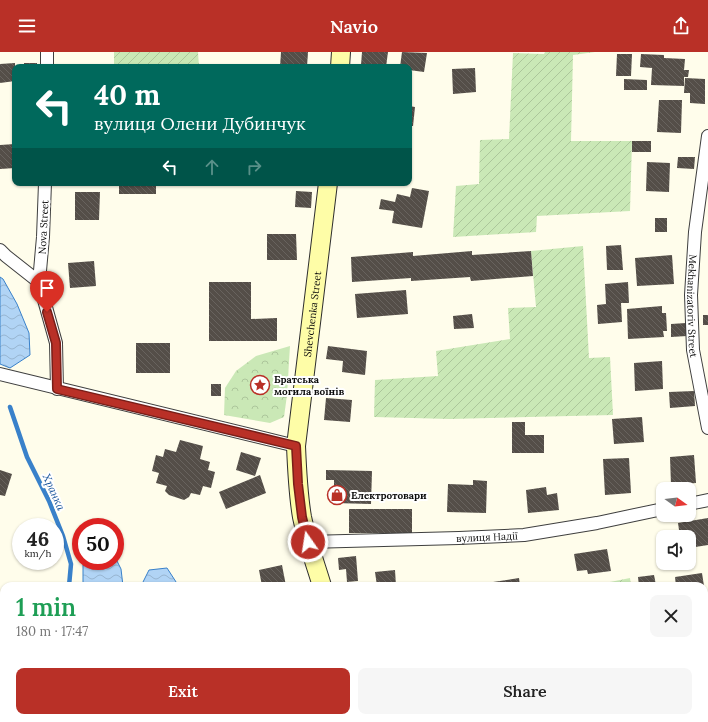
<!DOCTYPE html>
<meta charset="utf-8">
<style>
:root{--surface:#fff;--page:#f6f6f6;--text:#222;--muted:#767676;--accent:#b93027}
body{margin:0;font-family:Lora,serif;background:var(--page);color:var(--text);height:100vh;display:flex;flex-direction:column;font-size:15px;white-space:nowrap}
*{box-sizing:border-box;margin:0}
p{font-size:13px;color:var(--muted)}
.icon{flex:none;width:22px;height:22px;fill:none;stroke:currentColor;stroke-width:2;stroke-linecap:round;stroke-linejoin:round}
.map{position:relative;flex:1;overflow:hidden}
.panel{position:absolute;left:0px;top:530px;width:708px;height:140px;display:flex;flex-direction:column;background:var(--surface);border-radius:12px 12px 0 0;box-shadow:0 1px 3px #0004}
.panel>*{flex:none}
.banner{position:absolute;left:12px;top:12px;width:400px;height:122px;border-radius:8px;box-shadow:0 1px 3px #0004;background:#00695c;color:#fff;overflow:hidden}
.needle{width:26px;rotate:105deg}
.buttons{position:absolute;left:656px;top:430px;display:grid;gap:8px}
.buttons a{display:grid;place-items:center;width:40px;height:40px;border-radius:8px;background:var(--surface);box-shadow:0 1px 3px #0004;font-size:20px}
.speed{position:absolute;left:12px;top:466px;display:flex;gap:8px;font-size:20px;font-weight:700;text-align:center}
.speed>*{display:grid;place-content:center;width:52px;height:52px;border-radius:50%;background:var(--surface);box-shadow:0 1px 3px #0004;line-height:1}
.speed small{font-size:10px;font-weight:400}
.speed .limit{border:6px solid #d22;background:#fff;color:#111}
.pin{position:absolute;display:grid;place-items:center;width:34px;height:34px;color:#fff;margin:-41px -17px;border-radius:50% 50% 50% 0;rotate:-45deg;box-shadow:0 0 4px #0007}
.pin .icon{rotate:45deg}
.me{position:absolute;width:44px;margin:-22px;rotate:347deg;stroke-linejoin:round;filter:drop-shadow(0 0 3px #0008)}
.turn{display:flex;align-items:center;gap:14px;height:84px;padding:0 16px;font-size:18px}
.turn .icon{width:52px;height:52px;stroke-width:2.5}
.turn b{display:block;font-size:28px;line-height:34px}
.lanes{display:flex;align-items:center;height:38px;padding:0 16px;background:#0003;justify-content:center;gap:20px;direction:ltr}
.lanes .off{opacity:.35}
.round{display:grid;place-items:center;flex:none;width:42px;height:42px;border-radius:8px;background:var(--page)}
.headline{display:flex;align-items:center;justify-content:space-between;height:68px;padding:0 16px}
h1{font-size:24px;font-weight:600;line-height:30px;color:#1e9e55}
.button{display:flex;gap:8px;margin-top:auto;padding:8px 16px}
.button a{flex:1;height:46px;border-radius:8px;background:var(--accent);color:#fff;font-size:16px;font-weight:600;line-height:46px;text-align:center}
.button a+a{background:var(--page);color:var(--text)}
header{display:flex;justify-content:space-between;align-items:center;height:52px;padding:0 16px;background:var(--accent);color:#fff;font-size:18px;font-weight:600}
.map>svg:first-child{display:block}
</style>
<header><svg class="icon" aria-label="menu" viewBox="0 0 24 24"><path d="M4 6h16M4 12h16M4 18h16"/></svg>Navio<svg class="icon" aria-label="share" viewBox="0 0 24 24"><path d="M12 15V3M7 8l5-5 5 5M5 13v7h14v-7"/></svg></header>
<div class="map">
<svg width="708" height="670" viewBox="0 0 708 670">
<defs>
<pattern id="park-crowns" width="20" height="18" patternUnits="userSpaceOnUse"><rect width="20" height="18" fill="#cae8b6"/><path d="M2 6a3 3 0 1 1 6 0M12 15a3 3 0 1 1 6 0" fill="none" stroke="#acc69b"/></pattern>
<pattern id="garden-furrows" width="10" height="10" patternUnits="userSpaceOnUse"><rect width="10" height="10" fill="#cae8b6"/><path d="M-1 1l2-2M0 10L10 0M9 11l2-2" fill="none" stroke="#acc69b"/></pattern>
<pattern id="water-waves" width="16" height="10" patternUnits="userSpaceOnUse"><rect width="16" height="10" fill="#b1d4f5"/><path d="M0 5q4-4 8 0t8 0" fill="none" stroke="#97b5d1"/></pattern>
<pattern id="building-back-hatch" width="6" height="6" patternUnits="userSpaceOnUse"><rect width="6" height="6" fill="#544e48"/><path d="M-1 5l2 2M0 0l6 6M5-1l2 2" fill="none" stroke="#68635e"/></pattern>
</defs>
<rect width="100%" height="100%" fill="#fffdeb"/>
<!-- park -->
<path fill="url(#park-crowns)" d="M 290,294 L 287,343 L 284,365 L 270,371 L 224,363 L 225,336 L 236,319 L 256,304 Z"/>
<!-- garden -->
<g fill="url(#garden-furrows)">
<path d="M 114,0 L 198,0 L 199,15 L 114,15 Z"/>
<path d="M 545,0 L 595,0 L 573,3 L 571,89 L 632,89 L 630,159 L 537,164 L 536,180 L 453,185 L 456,134 L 479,132 L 480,88 L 509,87 L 513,1 L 544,2 Z"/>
<path d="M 583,194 L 589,306 L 610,305 L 613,363 L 450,367 L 374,365 L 375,328 L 438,324 L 436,299 L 510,287 L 508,256 L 536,255 L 531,199 Z"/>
<path d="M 630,526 L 631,534 L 590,534 Z"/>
<path d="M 0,635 L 4,636 L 4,666 L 11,666 L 10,670 L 0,670 Z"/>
</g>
<!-- water -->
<g fill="url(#water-waves)" stroke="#3981ca">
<path d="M 0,225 L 3,227 L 17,252 L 29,281 L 30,303 L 10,316 L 0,312 Z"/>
<path d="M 116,507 L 121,517 L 123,534 L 83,534 L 83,513 L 107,509 L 115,509 L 115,508 Z"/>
<path d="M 167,516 L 178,533 L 177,534 L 144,534 L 143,530 L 149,518 Z"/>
</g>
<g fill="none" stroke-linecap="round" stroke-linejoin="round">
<!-- stream -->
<g stroke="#3981ca" stroke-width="4.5">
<path d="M 10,355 L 27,405 L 49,449 L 63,484 L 71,512 L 69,534"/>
<path d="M 85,666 L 85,670"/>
</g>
</g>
<!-- building -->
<g fill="url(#building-back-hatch)">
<path d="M 281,0 L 308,0 L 307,15 L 280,15 Z"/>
<path d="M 362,0 L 388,0 L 386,15 L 361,13 Z"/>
<path d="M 402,0 L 427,1 L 424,20 L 409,18 L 409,15 L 400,15 Z"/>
<path d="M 617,2 L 632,2 L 631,24 L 616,24 Z"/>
<path d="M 641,2 L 664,3 L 664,6 L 685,7 L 684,18 L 689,18 L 688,25 L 684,25 L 684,34 L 651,33 L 652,16 L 640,15 Z"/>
<path d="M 15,11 L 15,29 L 0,31 L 0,12 Z"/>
<rect x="24" y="11" width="13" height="4"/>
<path d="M 475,16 L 476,40 L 453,42 L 452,17 Z"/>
<path d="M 685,26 L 705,27 L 705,52 L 690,51 L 690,41 L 684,41 Z"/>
<path d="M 624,27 L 647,28 L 647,38 L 624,38 Z"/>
<path d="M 659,48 L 682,48 L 681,81 L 657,80 Z"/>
<path d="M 409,54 L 415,55 L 413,74 L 409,74 Z"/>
<rect x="632" y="89" width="19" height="11"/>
<path d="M 15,92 L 15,116 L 0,117 L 0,93 Z"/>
<path d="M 678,105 L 695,105 L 694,117 L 677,116 Z"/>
<path d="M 647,110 L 670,111 L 669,140 L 646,139 Z"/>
<rect x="119" y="131" width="37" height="11"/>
<path d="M 412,136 L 429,139 L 422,176 L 392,171 L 394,159 L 379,157 L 381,147 L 395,150 L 397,142 L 410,145 Z"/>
<path d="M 296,139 L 312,140 L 311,156 L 295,155 Z"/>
<path d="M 75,140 L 100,140 L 99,168 L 75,168 Z"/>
<rect x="655" y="166" width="12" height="14"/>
<path d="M 267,182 L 296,182 L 297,208 L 267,208 Z"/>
<path d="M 621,193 L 623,218 L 607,218 L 606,194 Z"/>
<path d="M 472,199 L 472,203 L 531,199 L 533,224 L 471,229 L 470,225 L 411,229 L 411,226 L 352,230 L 351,205 L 413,200 L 413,204 Z"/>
<path d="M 672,203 L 674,232 L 637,234 L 635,206 Z"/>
<path d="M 94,209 L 96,234 L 70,236 L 68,211 Z"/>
<path d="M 209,230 L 251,230 L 251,267 L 277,266 L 277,289 L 209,289 Z"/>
<path d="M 628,230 L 629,251 L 621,251 L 622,270 L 598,272 L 597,253 L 606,252 L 605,232 Z"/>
<path d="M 406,238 L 408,262 L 357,266 L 355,242 Z"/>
<path d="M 662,254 L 662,261 L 666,261 L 667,279 L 663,279 L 664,285 L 628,287 L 627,257 Z"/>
<path d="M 472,262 L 474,276 L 454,277 L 453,264 Z"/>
<rect x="703" y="263" width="5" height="10"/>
<path d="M 686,271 L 687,284 L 671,285 L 671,272 Z"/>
<rect x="136" y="291" width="34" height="30"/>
<path d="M 328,294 L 367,299 L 365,323 L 342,320 L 343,309 L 326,307 Z"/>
<path d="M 662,309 L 663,337 L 635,339 L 634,311 Z"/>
<rect x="211" y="332" width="10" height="12"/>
<path d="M 694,339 L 695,354 L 670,356 L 669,340 Z"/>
<path d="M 326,346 L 352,348 L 350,370 L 324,368 Z"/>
<path d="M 642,365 L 644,390 L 614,392 L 612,367 Z"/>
<path d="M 512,370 L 525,370 L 525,383 L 544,383 L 544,401 L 512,401 Z"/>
<path d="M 180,388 L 203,394 L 200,407 L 210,410 L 208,418 L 215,420 L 211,436 L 203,434 L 200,443 L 191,441 L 189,445 L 184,448 L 169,443 L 165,439 L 167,434 L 156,431 L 159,421 L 152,419 L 156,403 L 163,405 L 165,397 L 176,400 Z"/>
<path d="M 241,400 L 261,406 L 255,424 L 236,418 Z"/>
<path d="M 694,403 L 696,431 L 671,433 L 670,405 Z"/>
<path d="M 629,406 L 631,441 L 605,443 L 603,407 Z"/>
<path d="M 0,418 L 12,422 L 5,444 L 0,443 Z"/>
<path d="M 326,418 L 372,419 L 371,452 L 334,451 L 334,428 L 326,428 Z"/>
<path d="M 260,423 L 266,441 L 226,457 L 219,440 Z"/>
<path d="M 473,428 L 487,429 L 486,461 L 447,460 L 448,432 L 473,433 Z"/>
<path d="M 546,435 L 547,443 L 557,441 L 559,458 L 528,461 L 526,438 Z"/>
<rect x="349" y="457" width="63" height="24"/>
<path d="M 708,466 L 708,493 L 689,496 L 689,485 L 680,485 L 678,471 Z"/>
<path d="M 607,497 L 611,519 L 588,522 L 587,518 L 577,519 L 574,502 Z"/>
<path d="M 356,504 L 358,529 L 347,530 L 346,517 L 339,518 L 338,506 Z"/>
<path d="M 282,513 L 286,534 L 262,534 L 259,518 Z"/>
<path d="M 395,518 L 396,534 L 377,534 L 375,520 Z"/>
<path d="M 702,521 L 704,534 L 676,534 L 675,525 Z"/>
<path d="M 654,523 L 656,533 L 639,534 L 638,525 Z"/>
<path d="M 519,526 L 520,534 L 493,534 L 493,530 Z"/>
<path d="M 291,666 L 327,666 L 327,667 L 306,670 L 291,670 Z"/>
<path d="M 427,666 L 459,666 L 447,670 L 423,670 L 422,667 Z"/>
<path d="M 469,666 L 495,666 L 496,670 L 465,670 L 464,668 Z"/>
</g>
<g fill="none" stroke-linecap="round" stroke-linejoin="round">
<!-- minor casing -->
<g stroke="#3f3f3f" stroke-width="14">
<g id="minor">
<path d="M 47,15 L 47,0"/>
<path id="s1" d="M 708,84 L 695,180 L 691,243 L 693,298 L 708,376"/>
<path d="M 45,131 L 43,185 L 39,230 L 56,291 L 57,337"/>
<path d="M 0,198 L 6,204 L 39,230"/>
<path d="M 0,322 L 296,394"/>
<path d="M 689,452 L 708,448"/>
<path id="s2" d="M 308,490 L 459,486 L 524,483 L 597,471 L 663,457"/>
<path d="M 704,640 L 708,634"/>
<path d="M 683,670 L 686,666"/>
</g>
</g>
<!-- secondary casing -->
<g stroke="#2e2e2e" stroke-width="20">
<g id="secondary">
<path d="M 340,15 L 341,0"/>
<path id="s3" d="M 322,534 C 315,511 307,489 302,465 C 298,442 297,418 296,394 L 328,131"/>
<path d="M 370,666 L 372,670"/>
</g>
</g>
<!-- minor -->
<use href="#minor" stroke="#fff" stroke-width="12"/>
<!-- secondary -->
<use href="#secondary" stroke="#fefda7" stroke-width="18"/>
</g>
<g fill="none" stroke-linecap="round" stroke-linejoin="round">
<!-- route casing -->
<g stroke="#781f19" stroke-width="10">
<path id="route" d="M 47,260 L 56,291 L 57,337 L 296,394 L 298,432 L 302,465 L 308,490"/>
</g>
<!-- route -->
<use href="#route" stroke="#b93027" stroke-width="7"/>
</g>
<!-- icons -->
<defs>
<g id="sight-ring" transform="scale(1)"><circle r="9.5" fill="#fff" stroke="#b93027" stroke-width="1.5"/><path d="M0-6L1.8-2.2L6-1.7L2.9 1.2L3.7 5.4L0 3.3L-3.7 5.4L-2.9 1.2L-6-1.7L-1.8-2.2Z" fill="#b93027"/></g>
<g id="shop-ring" transform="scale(1)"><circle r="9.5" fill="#fff" stroke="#b93027" stroke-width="1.5"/><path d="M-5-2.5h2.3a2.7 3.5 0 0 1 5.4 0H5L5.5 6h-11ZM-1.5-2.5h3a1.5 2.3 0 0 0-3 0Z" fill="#b93027"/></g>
</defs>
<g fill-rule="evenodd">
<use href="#sight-ring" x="260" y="333"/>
<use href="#shop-ring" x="337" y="443"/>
</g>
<g text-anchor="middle" stroke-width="4" stroke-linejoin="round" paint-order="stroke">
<!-- street labels -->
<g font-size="10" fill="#0c0c0c" stroke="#fff">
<text transform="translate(43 175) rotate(-87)" y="4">Nova Street</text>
<text dy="4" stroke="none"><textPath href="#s1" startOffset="171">Mekhanizatoriv Street</textPath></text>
<text dy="4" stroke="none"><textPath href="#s3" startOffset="276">Shevchenka Street</textPath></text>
<text dy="4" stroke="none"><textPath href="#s2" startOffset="179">вулиця Надії</textPath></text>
</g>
<!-- poi labels -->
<g font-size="10" font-weight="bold" fill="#0c0c0c" stroke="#fff" text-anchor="start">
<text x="274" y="331">Братська<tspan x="274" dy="12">могила воїнів</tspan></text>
<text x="351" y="447">Електротовари</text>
</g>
<!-- water labels -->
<g font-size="11" font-style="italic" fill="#18549b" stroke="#fff">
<text transform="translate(54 440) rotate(66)" y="4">Хранка</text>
</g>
</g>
</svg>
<div class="buttons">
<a><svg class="needle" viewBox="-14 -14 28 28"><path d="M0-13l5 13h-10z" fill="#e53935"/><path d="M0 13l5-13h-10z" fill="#767676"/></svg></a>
<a><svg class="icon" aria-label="sound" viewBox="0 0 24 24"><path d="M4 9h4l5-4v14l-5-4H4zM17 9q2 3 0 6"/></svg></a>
</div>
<div class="speed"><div>46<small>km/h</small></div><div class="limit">50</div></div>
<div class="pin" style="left:47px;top:260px;background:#d93025"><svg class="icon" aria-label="arrive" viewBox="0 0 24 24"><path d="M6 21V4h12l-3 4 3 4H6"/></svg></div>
<svg class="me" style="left:308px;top:490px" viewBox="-20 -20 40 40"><circle r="17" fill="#b93027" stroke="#fff" stroke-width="3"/><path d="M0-11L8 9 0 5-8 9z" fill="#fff"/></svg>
<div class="banner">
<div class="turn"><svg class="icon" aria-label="left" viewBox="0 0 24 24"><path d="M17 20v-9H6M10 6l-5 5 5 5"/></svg><div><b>40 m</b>вулиця Олени Дубинчук</div></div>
<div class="lanes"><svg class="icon" aria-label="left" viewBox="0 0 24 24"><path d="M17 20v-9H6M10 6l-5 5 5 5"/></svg><svg class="icon off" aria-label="ahead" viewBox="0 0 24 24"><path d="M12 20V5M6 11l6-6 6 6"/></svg><svg class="icon off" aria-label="right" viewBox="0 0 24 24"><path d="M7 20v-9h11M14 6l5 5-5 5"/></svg></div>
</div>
<section class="panel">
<div class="headline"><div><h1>1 min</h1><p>180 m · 17:47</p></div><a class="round"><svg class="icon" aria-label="close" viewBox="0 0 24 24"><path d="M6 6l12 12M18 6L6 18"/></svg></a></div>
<div class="button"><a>Exit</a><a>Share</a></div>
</section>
</div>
